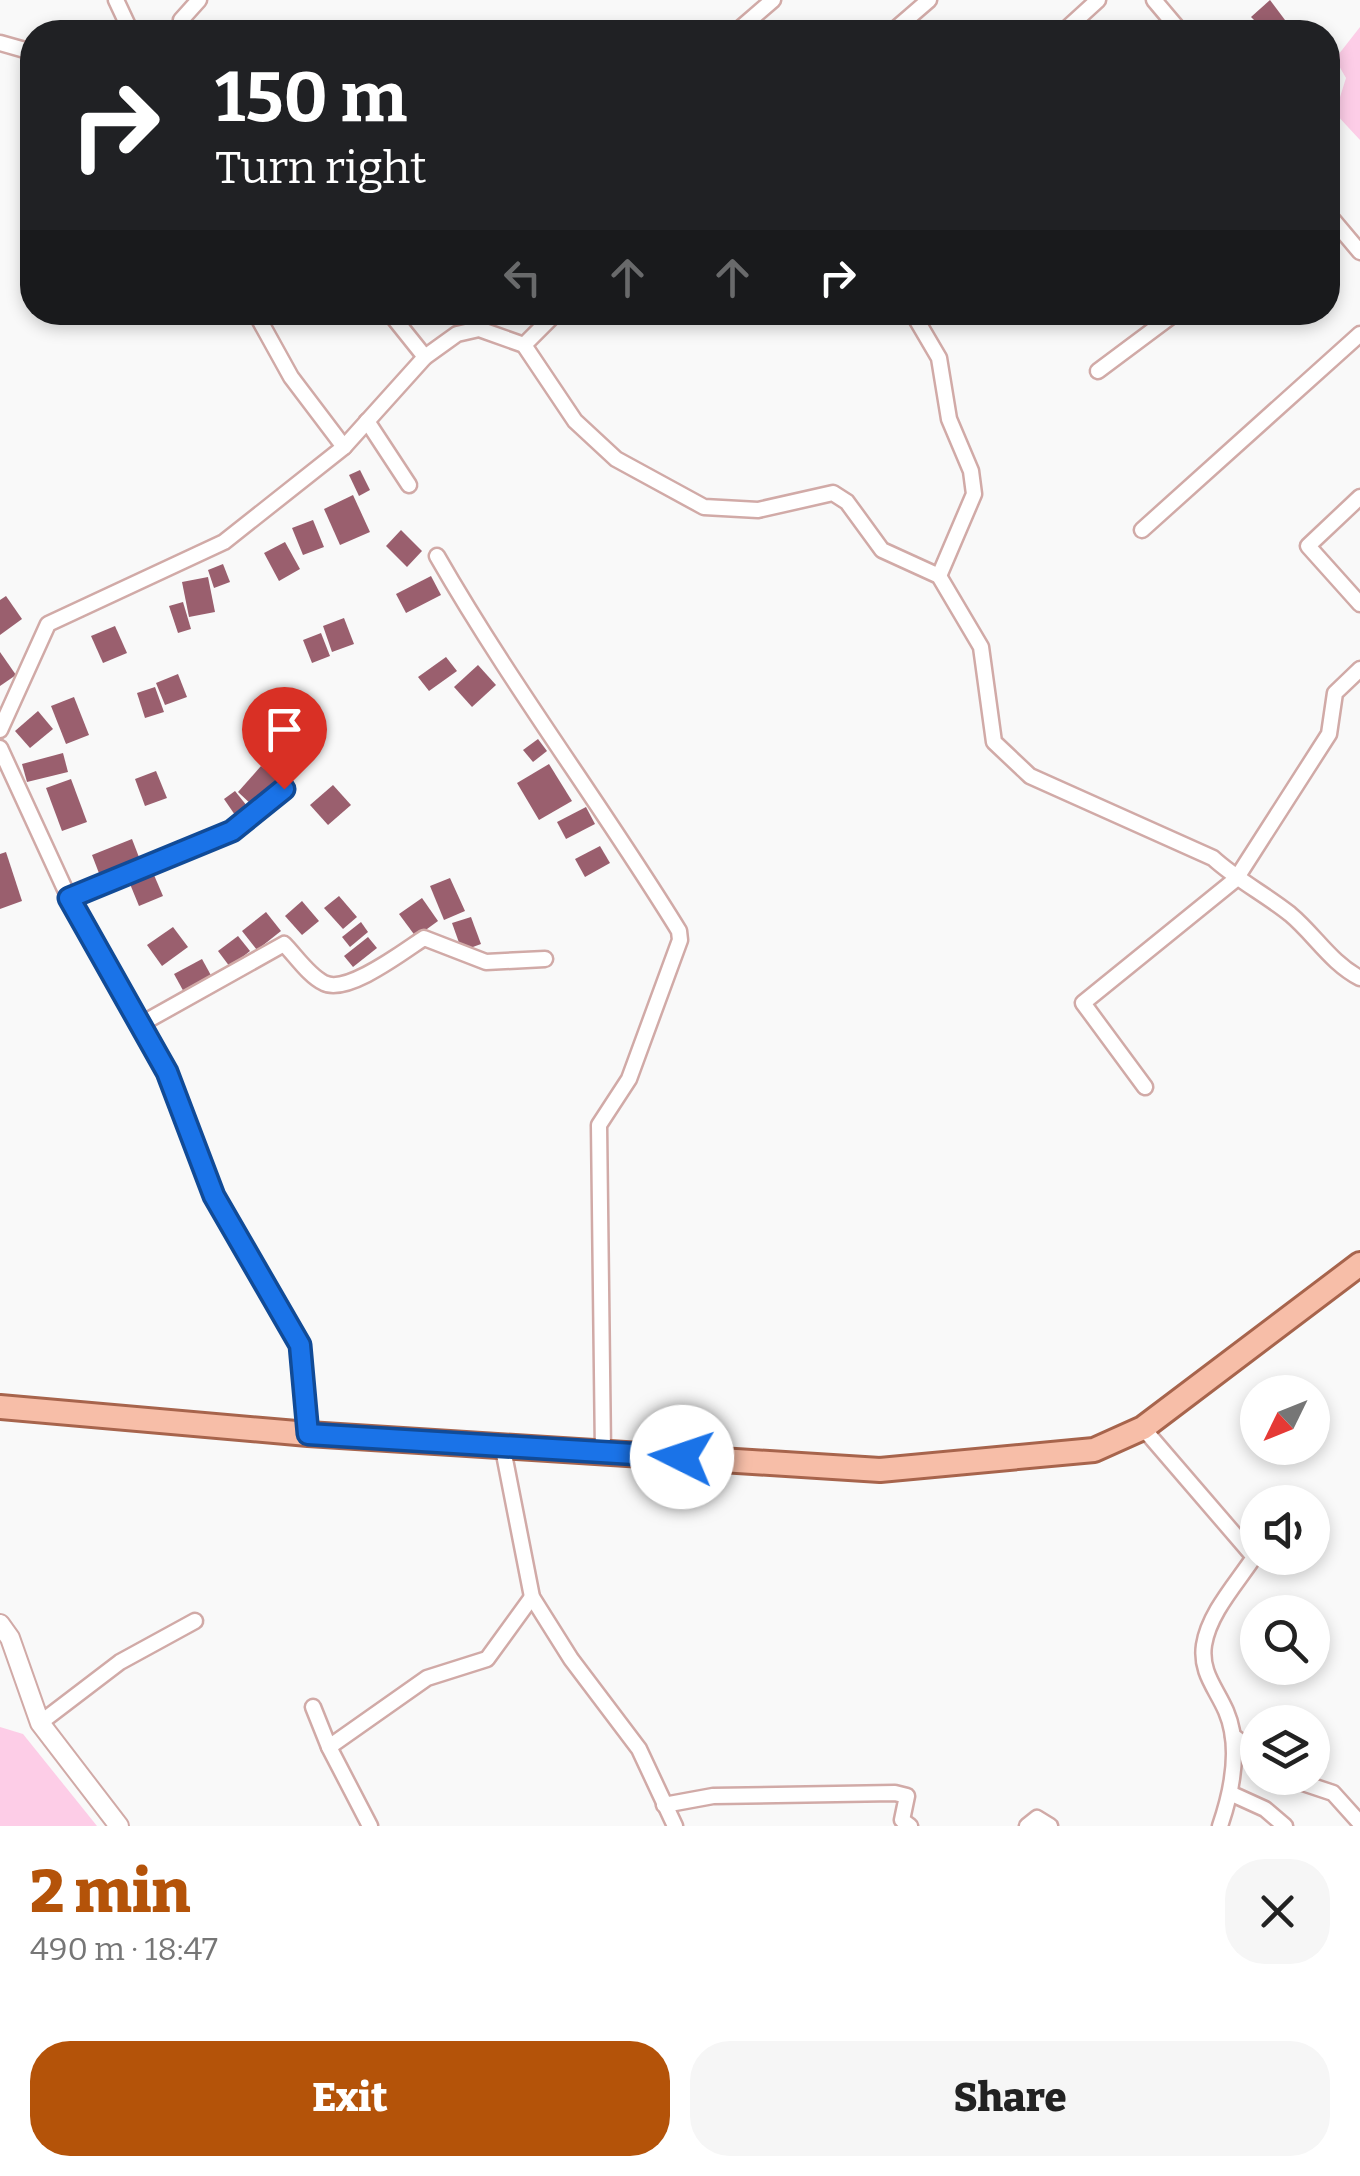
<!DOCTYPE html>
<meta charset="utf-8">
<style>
:root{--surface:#fff;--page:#f6f6f6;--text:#222;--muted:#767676;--accent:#b45309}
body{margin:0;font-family:Bitter,serif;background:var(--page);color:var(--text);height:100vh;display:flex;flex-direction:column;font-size:38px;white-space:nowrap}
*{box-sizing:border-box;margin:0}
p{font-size:32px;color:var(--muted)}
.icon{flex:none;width:55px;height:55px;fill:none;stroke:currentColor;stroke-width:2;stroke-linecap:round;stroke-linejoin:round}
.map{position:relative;height:1826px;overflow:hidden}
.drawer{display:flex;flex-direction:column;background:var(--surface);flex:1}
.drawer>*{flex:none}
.guide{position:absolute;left:20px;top:20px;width:1320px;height:305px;border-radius:40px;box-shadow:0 5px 15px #0003;background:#202124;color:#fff;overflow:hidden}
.needle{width:65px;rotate:227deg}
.buttons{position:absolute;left:1240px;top:1375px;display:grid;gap:20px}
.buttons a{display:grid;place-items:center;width:90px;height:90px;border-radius:50%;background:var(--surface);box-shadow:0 5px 15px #0003;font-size:50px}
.pin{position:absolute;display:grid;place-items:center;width:85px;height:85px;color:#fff;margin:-102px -42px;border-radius:50% 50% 50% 0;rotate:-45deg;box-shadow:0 0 10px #0007}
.pin .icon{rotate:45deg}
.me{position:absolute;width:110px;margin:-55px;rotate:274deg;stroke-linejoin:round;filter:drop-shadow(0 0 8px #0008)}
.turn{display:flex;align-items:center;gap:35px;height:210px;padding:0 30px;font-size:45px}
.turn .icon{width:130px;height:130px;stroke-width:2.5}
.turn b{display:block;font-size:70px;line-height:85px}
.lanes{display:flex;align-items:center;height:95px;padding:0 30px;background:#0003;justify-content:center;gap:50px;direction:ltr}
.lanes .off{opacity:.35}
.round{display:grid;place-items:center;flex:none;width:105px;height:105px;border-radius:40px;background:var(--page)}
.overview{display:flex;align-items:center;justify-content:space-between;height:170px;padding:0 30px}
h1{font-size:60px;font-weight:800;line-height:75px;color:var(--accent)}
.button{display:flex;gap:20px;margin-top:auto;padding:20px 30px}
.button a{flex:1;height:115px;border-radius:40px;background:var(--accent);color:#fff;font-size:40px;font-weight:800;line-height:115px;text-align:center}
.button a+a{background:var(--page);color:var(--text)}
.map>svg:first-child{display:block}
</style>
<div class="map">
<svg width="1360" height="1826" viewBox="0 0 1360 1826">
<rect width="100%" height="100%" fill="#f9f9f9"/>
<!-- water -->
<g fill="#fdcde7">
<path d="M 1360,27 L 1360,140 L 1335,113 L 1346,78 L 1335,59 Z"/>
<path d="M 0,1727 L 23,1734 L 97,1826 L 0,1826 Z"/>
</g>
<!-- building -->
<g fill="#9a5f6e">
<path d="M 1270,0 L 1285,20 L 1266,32 L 1251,17 Z"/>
<path d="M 360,470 L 370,490 L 359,496 L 349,475 Z"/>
<path d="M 353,495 L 370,532 L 340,545 L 324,509 Z"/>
<path d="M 313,520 L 324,547 L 303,555 L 292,528 Z"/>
<path d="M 401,530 L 422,551 L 407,567 L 386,546 Z"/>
<path d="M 285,542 L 300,569 L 279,581 L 264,553 Z"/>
<path d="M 223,564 L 230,582 L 214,588 L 208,570 Z"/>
<path d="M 431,576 L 441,595 L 406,613 L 396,594 Z"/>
<path d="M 208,577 L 215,612 L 189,617 L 182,582 Z"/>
<path d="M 6,596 L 22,619 L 0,635 L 0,600 Z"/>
<path d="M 183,602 L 191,629 L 178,633 L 169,606 Z"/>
<path d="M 344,618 L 354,644 L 332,652 L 323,626 Z"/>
<path d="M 115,626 L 127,653 L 103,663 L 91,636 Z"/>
<path d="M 321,633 L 330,656 L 312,663 L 303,640 Z"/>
<path d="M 0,652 L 16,675 L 0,686 Z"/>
<path d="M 446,657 L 457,671 L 429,691 L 418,677 Z"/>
<path d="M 478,665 L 496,685 L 472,707 L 454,687 Z"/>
<path d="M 178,674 L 187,697 L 165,705 L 156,683 Z"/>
<path d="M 155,687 L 164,712 L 145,718 L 137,693 Z"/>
<path d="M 74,697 L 89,735 L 66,744 L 51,706 Z"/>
<path d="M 38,711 L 53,729 L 30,748 L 15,731 Z"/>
<path d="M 538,739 L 547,751 L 533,762 L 523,750 Z"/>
<path d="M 63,753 L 68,772 L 27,782 L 22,764 Z"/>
<path d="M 549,764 L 572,801 L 539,820 L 517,783 Z"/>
<path d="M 261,766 L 277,779 L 253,806 L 238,792 Z"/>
<path d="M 156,771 L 167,798 L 145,806 L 135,779 Z"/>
<path d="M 71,779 L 87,822 L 62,831 L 46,788 Z"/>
<path d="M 333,785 L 351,805 L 328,825 L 310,805 Z"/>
<path d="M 235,791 L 247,806 L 235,815 L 224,799 Z"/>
<path d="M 586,807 L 595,824 L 566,839 L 557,822 Z"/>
<path d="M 132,839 L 142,865 L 102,881 L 92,855 Z"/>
<path d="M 600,846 L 610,863 L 585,877 L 575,859 Z"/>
<path d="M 6,852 L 22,901 L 0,909 L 0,854 Z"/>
<path d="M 154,875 L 163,896 L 139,906 L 130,884 Z"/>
<path d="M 450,878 L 465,911 L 444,920 L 430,886 Z"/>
<path d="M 339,896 L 357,917 L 343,929 L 324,908 Z"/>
<path d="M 422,898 L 438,921 L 416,937 L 399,914 Z"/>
<path d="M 302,901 L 319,921 L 302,935 L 285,916 Z"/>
<path d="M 266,912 L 281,931 L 257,950 L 242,931 Z"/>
<path d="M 471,917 L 481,944 L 462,951 L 452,923 Z"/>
<path d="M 361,922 L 368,932 L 350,947 L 342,937 Z"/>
<path d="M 173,927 L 188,947 L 162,966 L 147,945 Z"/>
<path d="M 238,936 L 250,951 L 230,967 L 218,951 Z"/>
<path d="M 368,937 L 377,948 L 353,967 L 344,956 Z"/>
<path d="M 202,959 L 213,979 L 185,994 L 174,974 Z"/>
</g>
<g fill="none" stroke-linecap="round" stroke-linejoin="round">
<!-- minor casing -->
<g stroke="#d1aaa7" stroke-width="19">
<g id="minor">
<path d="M 116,0 L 131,32"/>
<path d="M 1154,0 L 1181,32"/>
<path d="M 186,32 L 181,20 L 199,0"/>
<path d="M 736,32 L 773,0"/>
<path d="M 892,32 L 929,0"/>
<path d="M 1063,32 L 1098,0"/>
<path d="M 0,43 L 32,52"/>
<path d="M 1328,214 L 1360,252"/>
<path d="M 255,312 L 291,377 L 344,447"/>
<path d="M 389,312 L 425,357"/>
<path d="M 912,312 L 939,358 L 949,419 L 971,471 L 974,494 L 939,576"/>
<path d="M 524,345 L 557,312"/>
<path d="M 1098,371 L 1177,312"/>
<path d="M 367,421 L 409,485"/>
<path d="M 1360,497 L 1308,546 L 1360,604"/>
<path d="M 1142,530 L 1360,334"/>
<path d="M 437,556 C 511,685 601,804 679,931 L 680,940 L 629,1079 L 599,1125 L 603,1452"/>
<path d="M 0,730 L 48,624 L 224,542 L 344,447 L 425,357 L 457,334 L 479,329 L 524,345 L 575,421 L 616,459 L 704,507 L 758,510 L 833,493 L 847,502 L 882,550 L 939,576 L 981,647 L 994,742 L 1030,776 L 1213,858 C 1237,880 1265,894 1290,914 C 1315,935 1331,963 1360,978"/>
<path d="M 0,748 L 69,898 L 167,1072 L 215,1196 L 301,1345 L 308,1434"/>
<path d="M 69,898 L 233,831 L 284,789"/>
<path d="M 141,1024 L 284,944 C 295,955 309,976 324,983 C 347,995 404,951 424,938 L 486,962 L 545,959"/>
<path d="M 1145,1087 L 1083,1003 L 1236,879 L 1329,734 L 1335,693 L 1360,669"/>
<path d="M 1143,1428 L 1254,1557 C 1237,1583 1209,1613 1204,1645 C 1200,1672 1216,1688 1226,1711 C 1241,1746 1232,1791 1220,1826"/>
<path d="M 502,1444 L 532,1597 L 571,1659 L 639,1749 L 675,1826"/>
<path d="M 313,1707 L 329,1747"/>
<path d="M 40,1723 L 120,1662 L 195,1621"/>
<path d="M 1233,1736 L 1258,1754"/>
<path d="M 1288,1778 L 1333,1793 L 1360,1823"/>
<path d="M 1232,1794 L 1265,1809 L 1285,1826"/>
<path d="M 664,1805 L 713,1796 L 895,1793 L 907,1796 L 902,1820 L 910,1826"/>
<path d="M 370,1826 L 329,1747 L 427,1678 L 487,1659 L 532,1597"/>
<path d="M 1027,1826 L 1037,1818 L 1050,1826"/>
</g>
</g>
<!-- tertiary casing -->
<g stroke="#d1aaa7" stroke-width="22">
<path id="tertiary" d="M 0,1624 L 10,1638 L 40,1723 L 119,1826"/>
</g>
<!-- primary casing -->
<g stroke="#a7644c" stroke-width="28">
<path id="primary" d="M 0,1407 L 308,1434 L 880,1470 L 1094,1450 L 1143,1428 L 1360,1264"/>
</g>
<!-- minor -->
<use href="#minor" stroke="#fff" stroke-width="14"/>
<!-- tertiary -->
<use href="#tertiary" stroke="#fff" stroke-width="18"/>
<!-- primary -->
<use href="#primary" stroke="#f7bea8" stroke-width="22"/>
</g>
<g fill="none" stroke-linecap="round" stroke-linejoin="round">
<!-- route casing -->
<g stroke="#114b97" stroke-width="25">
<path id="route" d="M 284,789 L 232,831 L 69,898 L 167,1072 L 214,1196 L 300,1345 L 308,1434 L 682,1457"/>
</g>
<!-- route -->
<use href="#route" stroke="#1a73e8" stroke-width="18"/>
</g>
</svg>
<div class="buttons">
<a><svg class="needle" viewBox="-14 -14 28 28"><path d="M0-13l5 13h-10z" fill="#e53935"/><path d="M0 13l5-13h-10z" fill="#767676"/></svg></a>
<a><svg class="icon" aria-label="sound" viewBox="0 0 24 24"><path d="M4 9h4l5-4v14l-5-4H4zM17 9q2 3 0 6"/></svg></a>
<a><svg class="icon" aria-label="search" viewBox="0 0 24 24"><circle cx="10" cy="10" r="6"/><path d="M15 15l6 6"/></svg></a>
<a><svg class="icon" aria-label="layers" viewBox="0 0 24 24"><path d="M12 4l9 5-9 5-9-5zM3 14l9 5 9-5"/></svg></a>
</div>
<div class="pin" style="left:284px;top:789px;background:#d93025"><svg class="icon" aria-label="arrive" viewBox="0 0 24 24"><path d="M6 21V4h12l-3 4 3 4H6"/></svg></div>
<svg class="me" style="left:682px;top:1457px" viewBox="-20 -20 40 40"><circle r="19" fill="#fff"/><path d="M0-13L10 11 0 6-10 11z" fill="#1a73e8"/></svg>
<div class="guide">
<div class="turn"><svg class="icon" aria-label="right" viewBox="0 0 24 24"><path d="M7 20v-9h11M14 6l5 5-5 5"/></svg><div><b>150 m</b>Turn right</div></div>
<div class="lanes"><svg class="icon off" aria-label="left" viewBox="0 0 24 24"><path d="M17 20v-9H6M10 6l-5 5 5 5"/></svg><svg class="icon off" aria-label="ahead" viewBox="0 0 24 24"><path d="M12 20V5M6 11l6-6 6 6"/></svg><svg class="icon off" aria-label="ahead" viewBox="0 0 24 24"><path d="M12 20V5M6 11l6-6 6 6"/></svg><svg class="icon" aria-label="right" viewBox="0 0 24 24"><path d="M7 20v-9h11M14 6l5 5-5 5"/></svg></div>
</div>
</div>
<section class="drawer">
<div class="overview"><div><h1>2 min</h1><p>490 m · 18:47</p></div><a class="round"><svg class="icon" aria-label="close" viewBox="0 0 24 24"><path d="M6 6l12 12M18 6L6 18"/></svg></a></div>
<div class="button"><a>Exit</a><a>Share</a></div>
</section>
